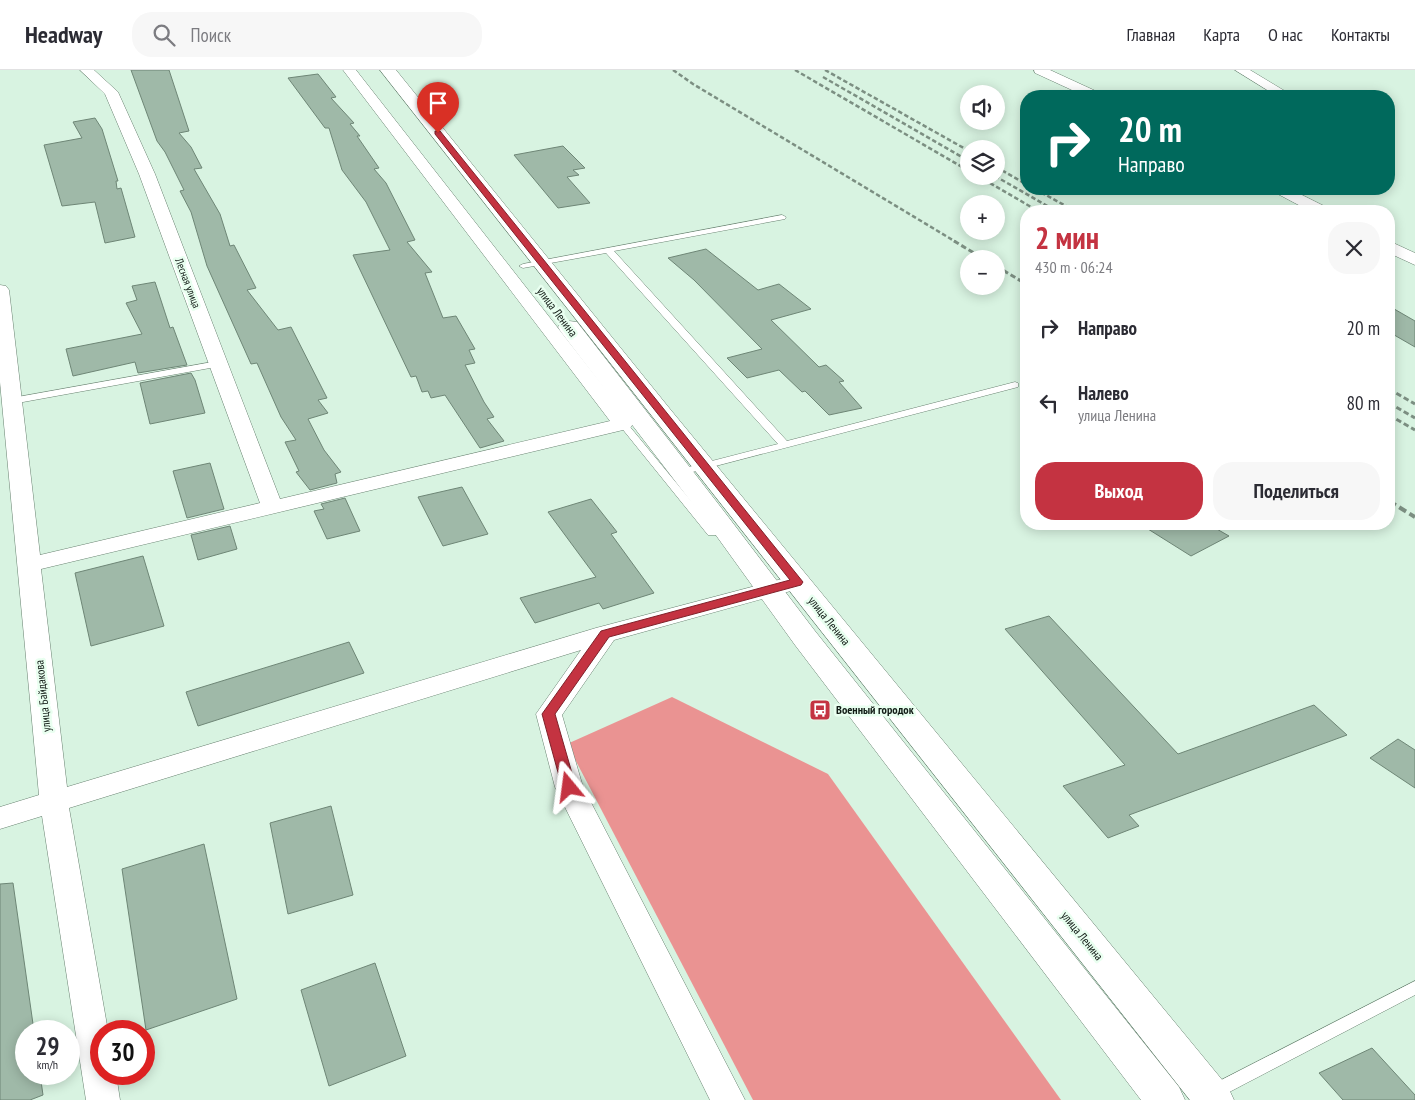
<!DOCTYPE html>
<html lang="ru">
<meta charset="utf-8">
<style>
:root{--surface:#fff;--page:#f7f7f7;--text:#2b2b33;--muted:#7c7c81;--line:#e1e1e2;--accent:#c43341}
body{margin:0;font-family:"PT Sans Narrow",sans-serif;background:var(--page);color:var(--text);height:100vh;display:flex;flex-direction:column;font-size:19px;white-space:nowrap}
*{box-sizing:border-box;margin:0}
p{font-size:16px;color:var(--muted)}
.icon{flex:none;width:28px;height:28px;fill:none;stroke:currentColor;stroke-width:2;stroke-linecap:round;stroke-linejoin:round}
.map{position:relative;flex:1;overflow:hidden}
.drawer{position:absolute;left:1020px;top:135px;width:375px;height:325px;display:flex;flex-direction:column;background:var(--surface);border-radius:20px;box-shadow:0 2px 12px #0003}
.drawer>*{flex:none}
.top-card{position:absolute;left:1020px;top:20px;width:375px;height:105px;border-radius:20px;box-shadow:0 2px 12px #0003;background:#00695c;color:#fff;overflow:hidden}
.tools{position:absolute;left:960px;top:15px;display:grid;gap:10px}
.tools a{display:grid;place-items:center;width:45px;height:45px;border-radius:50%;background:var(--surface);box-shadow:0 2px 12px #0003;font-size:25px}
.speed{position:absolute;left:15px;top:950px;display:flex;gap:10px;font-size:25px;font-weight:700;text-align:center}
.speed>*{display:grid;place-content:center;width:65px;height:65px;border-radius:50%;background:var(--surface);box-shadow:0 2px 12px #0003;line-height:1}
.speed small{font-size:12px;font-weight:400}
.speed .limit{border:8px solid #d22;background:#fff;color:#111}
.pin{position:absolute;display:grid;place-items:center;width:42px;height:42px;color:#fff;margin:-51px -21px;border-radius:50% 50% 50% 0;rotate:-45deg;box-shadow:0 0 5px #0007}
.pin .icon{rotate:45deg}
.me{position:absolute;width:55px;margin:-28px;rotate:344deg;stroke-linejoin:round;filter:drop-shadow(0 0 4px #0008)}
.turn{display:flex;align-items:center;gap:18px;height:105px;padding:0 15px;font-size:22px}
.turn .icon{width:65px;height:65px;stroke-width:2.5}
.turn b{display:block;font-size:35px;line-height:42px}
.round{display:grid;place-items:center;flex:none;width:52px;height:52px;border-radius:20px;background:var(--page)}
.summary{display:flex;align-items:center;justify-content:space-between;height:85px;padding:0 15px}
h1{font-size:30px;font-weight:700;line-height:38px;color:var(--accent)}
.cta{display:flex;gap:10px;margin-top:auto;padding:10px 15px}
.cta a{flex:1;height:58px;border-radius:20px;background:var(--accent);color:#fff;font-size:20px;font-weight:700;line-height:58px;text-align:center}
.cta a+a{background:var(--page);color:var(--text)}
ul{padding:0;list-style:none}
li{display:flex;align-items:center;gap:15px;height:75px;padding:0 15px}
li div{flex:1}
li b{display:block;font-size:19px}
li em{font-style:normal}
header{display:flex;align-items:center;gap:30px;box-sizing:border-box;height:70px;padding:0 25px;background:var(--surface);border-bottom:1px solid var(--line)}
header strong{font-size:24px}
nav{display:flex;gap:28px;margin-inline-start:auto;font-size:18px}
.search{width:350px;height:45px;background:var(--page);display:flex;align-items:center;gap:12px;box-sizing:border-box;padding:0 18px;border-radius:20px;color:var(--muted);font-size:19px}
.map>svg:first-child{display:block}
</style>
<header>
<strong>Headway</strong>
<div class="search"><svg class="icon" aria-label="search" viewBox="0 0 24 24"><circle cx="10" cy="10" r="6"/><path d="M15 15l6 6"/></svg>Поиск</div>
<nav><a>Главная</a><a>Карта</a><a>О нас</a><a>Контакты</a></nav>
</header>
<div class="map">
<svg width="1415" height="1030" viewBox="0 0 1415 1030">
<rect width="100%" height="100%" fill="#d8f3e1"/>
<!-- forest -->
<path fill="#ea9392" d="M 672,627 L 828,704 L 1061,1030 L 753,1030 L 567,674 Z"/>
<!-- building -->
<g fill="#9fb9a8" stroke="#6e8676">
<path d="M 131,0 L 169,0 L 189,61 L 179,63 L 191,77 L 202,98 L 194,99 L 220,144 L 230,176 L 234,175 L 256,218 L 247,220 L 278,260 L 291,257 L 327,328 L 318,330 L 328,343 L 308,349 L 324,380 L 341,402 L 335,404 L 337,413 L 310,420 L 296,402 L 299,401 L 285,372 L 296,370 L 281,347 L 257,293 L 251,294 L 207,196 L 191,142 L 180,121 L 184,120 L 165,82 L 157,71 Z"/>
<path d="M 318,4 L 336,27 L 331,28 L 354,53 L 350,54 L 360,66 L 357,66 L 379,98 L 374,99 L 386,113 L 415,170 L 407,172 L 432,202 L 425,203 L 443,248 L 456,246 L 475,279 L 469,280 L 475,293 L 465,295 L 484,332 L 494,347 L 487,349 L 504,371 L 480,378 L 445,325 L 431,328 L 428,321 L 422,322 L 416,306 L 411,307 L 353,185 L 390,180 L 366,132 L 342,100 L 329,58 L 325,58 L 288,8 Z"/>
<path d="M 95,48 L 102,59 L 118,111 L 116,111 L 117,119 L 121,118 L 135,167 L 105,173 L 95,132 L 62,136 L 44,75 L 82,68 L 73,52 Z"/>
<path d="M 563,76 L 585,98 L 573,100 L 579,105 L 567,107 L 590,133 L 558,138 L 514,85 Z"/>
<path d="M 706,179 L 758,220 L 779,214 L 811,239 L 771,250 L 819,297 L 826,295 L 844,311 L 839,312 L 862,338 L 829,345 L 805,321 L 802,322 L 779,300 L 747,308 L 727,288 L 762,279 L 694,210 L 668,188 Z"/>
<path d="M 155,212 L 170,258 L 173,257 L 187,295 L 138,303 L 135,292 L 73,306 L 66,279 L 142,264 L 126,233 L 137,230 L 132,216 Z"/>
<path d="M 1389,236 L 1415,251 L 1415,277 L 1389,262 Z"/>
<path d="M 191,303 L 195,310 L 205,343 L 150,354 L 140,313 Z"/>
<path d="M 210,393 L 224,439 L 187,448 L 173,401 Z"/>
<path d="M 462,417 L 488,464 L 443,476 L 418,427 Z"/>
<path d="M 345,428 L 360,461 L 327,469 L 314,441 L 324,439 L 321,434 Z"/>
<path d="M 591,429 L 617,462 L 611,464 L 654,523 L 603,539 L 599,533 L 535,553 L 520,528 L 596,507 L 548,442 Z"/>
<path d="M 1140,454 L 1208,454 L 1229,466 L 1191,486 Z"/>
<path d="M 230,456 L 237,479 L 198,490 L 191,465 Z"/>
<path d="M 143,486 L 164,556 L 91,576 L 75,503 Z"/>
<path d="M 1049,546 L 1178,684 L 1314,635 L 1347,665 L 1129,745 L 1139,756 L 1108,768 L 1063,716 L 1125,695 L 1005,559 Z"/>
<path d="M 349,572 L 364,603 L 198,656 L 186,622 Z"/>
<path d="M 1398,669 L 1415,680 L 1415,718 L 1370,688 Z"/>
<path d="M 331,736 L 353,825 L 288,844 L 270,753 Z"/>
<path d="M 204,774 L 237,929 L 146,960 L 122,799 Z"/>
<path d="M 13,813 L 34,961 L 26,961 L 26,1004 L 40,1004 L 43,1025 L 30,1030 L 0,1030 L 0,814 Z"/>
<path d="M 375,893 L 406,986 L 329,1016 L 301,920 Z"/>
<path d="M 1372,978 L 1415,1025 L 1415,1030 L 1343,1030 L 1319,1003 Z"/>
</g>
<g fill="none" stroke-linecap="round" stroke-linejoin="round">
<!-- service casing -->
<g stroke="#698271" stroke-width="1">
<g id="service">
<path d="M 782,145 L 786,147 L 785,149 L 614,181 L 787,371 L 1015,312 L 1018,313 L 1018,317 L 685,404 L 677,404 L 676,402 L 677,400 L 778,374 L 606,183 L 523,198 L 519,196 L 523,194 Z"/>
<path d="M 218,291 L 221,292 L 221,296 L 12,334 L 7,331 L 12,328 Z"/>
<path d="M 623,351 L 626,352 L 716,461 L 717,463 L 716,465 L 708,465 L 620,356 L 618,354 L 620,352 Z"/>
<path d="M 1415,911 L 1415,925 L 1214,1030 L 1190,1030 L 1192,1025 Z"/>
</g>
</g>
<!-- minor casing -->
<g stroke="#698271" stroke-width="1">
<g id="minor">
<path d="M 80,0 L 94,0 L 118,22 L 155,104 L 280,429 L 610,351 L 343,0 L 356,0 L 633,354 L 630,358 L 623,360 L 41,499 L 67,717 L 596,558 L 797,505 L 805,507 L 809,512 L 805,517 L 614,570 L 562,645 L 583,717 L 745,1030 L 710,1030 L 555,717 L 536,644 L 581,580 L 69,738 L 108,961 L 101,961 L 101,1004 L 116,1004 L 120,1030 L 86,1030 L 42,746 L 0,759 L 0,737 L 39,725 L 0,312 L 0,215 L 6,216 L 9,220 L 40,485 L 260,433 L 139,104 L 105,24 Z"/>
<path d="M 1034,0 L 1050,0 L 1100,23 L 1102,26 L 1085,26 L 1035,3 Z"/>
<path d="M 1235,0 L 1250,0 L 1293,26 L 1277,26 Z"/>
<path d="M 1271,119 L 1290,119 L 1328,138 L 1330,141 L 1310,141 L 1274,122 Z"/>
<path d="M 1389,171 L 1415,183 L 1415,195 L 1389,183 Z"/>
</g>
</g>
<!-- primary casing -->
<g stroke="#698271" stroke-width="1">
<g id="primary">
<path d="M 380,0 L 396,0 L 670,339 L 1228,1017 L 1234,1030 L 1190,1030 Z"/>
<path d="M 569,251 L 577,252 L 723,440 L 815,561 L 1179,1017 L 1185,1030 L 1141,1030 L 795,575 L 705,450 L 561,262 L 558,257 L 561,252 Z"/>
</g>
</g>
<!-- service -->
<use href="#service" fill="#fff" fill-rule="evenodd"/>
<!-- minor -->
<use href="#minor" fill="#fff" fill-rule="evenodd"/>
<!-- primary -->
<use href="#primary" fill="#fff" fill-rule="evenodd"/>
<!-- rail-far2 -->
<g stroke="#7c8f82" stroke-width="2.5" stroke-dasharray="4.5 2.5" stroke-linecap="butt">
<path d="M 673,0 L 693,14 L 956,172"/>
<path d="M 795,0 L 969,101"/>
<path d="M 825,0 L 969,81"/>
<path d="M 823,7 L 969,91"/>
<path d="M 996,97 L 1026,114"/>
<path d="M 978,106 L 1038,141"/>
<path d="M 995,106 L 1056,141"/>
<path d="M 1035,119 L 1075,141"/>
</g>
<!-- rail-far1 -->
<g stroke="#7c8f82" stroke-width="3" stroke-dasharray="5.5 3" stroke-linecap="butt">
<path d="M 954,171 L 984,189"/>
<path d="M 996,196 L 1026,214"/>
<path d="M 1389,319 L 1415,334"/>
<path d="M 1389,333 L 1415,348"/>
<path d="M 1389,345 L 1415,360"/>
</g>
<!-- rail -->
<path stroke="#7c8f82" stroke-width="4" stroke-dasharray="8 4" stroke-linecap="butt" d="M 1389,431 L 1415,447"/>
</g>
<!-- route -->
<path fill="#c43341" stroke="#7f212a" d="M 435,61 L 440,61 L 803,512 L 801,515 L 609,567 L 555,644 L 576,717 L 574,721 L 564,721 L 562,717 L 542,644 L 601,561 L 790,510 L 435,64 Z"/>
<!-- icons -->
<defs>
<g id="bus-square" transform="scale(1.125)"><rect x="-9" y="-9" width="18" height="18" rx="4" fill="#c43341" stroke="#e9fff0"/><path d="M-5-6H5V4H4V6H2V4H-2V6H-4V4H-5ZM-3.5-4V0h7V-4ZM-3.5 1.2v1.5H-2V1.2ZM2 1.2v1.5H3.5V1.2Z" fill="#fff"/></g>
</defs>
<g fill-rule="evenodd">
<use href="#bus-square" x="820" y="640"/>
</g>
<g text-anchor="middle" stroke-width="5" stroke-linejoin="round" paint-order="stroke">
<!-- far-street labels -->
<g font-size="11" fill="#121c16" stroke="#e9fff0">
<text transform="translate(188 213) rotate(69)" y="4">Лесная улица</text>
</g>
<!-- street labels -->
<g font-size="12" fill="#121c16" stroke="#e9fff0">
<text transform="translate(557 242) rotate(53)" y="4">улица Ленина</text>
<text transform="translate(829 551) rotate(51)" y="4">улица Ленина</text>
<text transform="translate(43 626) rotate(-96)" y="4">улица Байдакова</text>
<text transform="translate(1082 866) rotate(51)" y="4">улица Ленина</text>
</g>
<!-- poi labels -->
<g font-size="12" font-weight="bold" fill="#121c16" stroke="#e9fff0" text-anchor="start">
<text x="836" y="644">Военный городок</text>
</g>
</g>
</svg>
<div class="tools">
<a><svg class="icon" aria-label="sound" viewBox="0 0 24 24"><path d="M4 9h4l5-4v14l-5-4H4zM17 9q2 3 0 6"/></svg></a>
<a><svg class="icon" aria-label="layers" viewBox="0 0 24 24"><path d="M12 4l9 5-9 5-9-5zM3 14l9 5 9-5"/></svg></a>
<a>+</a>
<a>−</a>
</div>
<div class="speed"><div>29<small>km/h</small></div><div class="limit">30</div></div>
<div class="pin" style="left:438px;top:63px;background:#d93025"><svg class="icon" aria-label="arrive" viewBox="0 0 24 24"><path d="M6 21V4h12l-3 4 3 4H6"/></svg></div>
<svg class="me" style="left:569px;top:717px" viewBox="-20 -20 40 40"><path d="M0-17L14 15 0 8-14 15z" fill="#c43341" stroke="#fff" stroke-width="4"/></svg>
<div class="top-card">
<div class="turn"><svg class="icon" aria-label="right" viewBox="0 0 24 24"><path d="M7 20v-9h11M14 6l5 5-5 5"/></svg><div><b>20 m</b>Направо</div></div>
</div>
<section class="drawer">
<div class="summary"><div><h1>2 мин</h1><p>430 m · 06:24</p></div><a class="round"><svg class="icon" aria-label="close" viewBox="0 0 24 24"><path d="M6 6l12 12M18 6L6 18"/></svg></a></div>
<ul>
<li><svg class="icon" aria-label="right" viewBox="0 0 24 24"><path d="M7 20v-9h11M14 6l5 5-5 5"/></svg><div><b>Направо</b></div><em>20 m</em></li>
<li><svg class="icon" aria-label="left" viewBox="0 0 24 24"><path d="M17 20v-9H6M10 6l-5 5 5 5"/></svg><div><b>Налево</b><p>улица Ленина</p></div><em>80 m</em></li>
</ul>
<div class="cta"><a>Выход</a><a>Поделиться</a></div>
</section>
</div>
